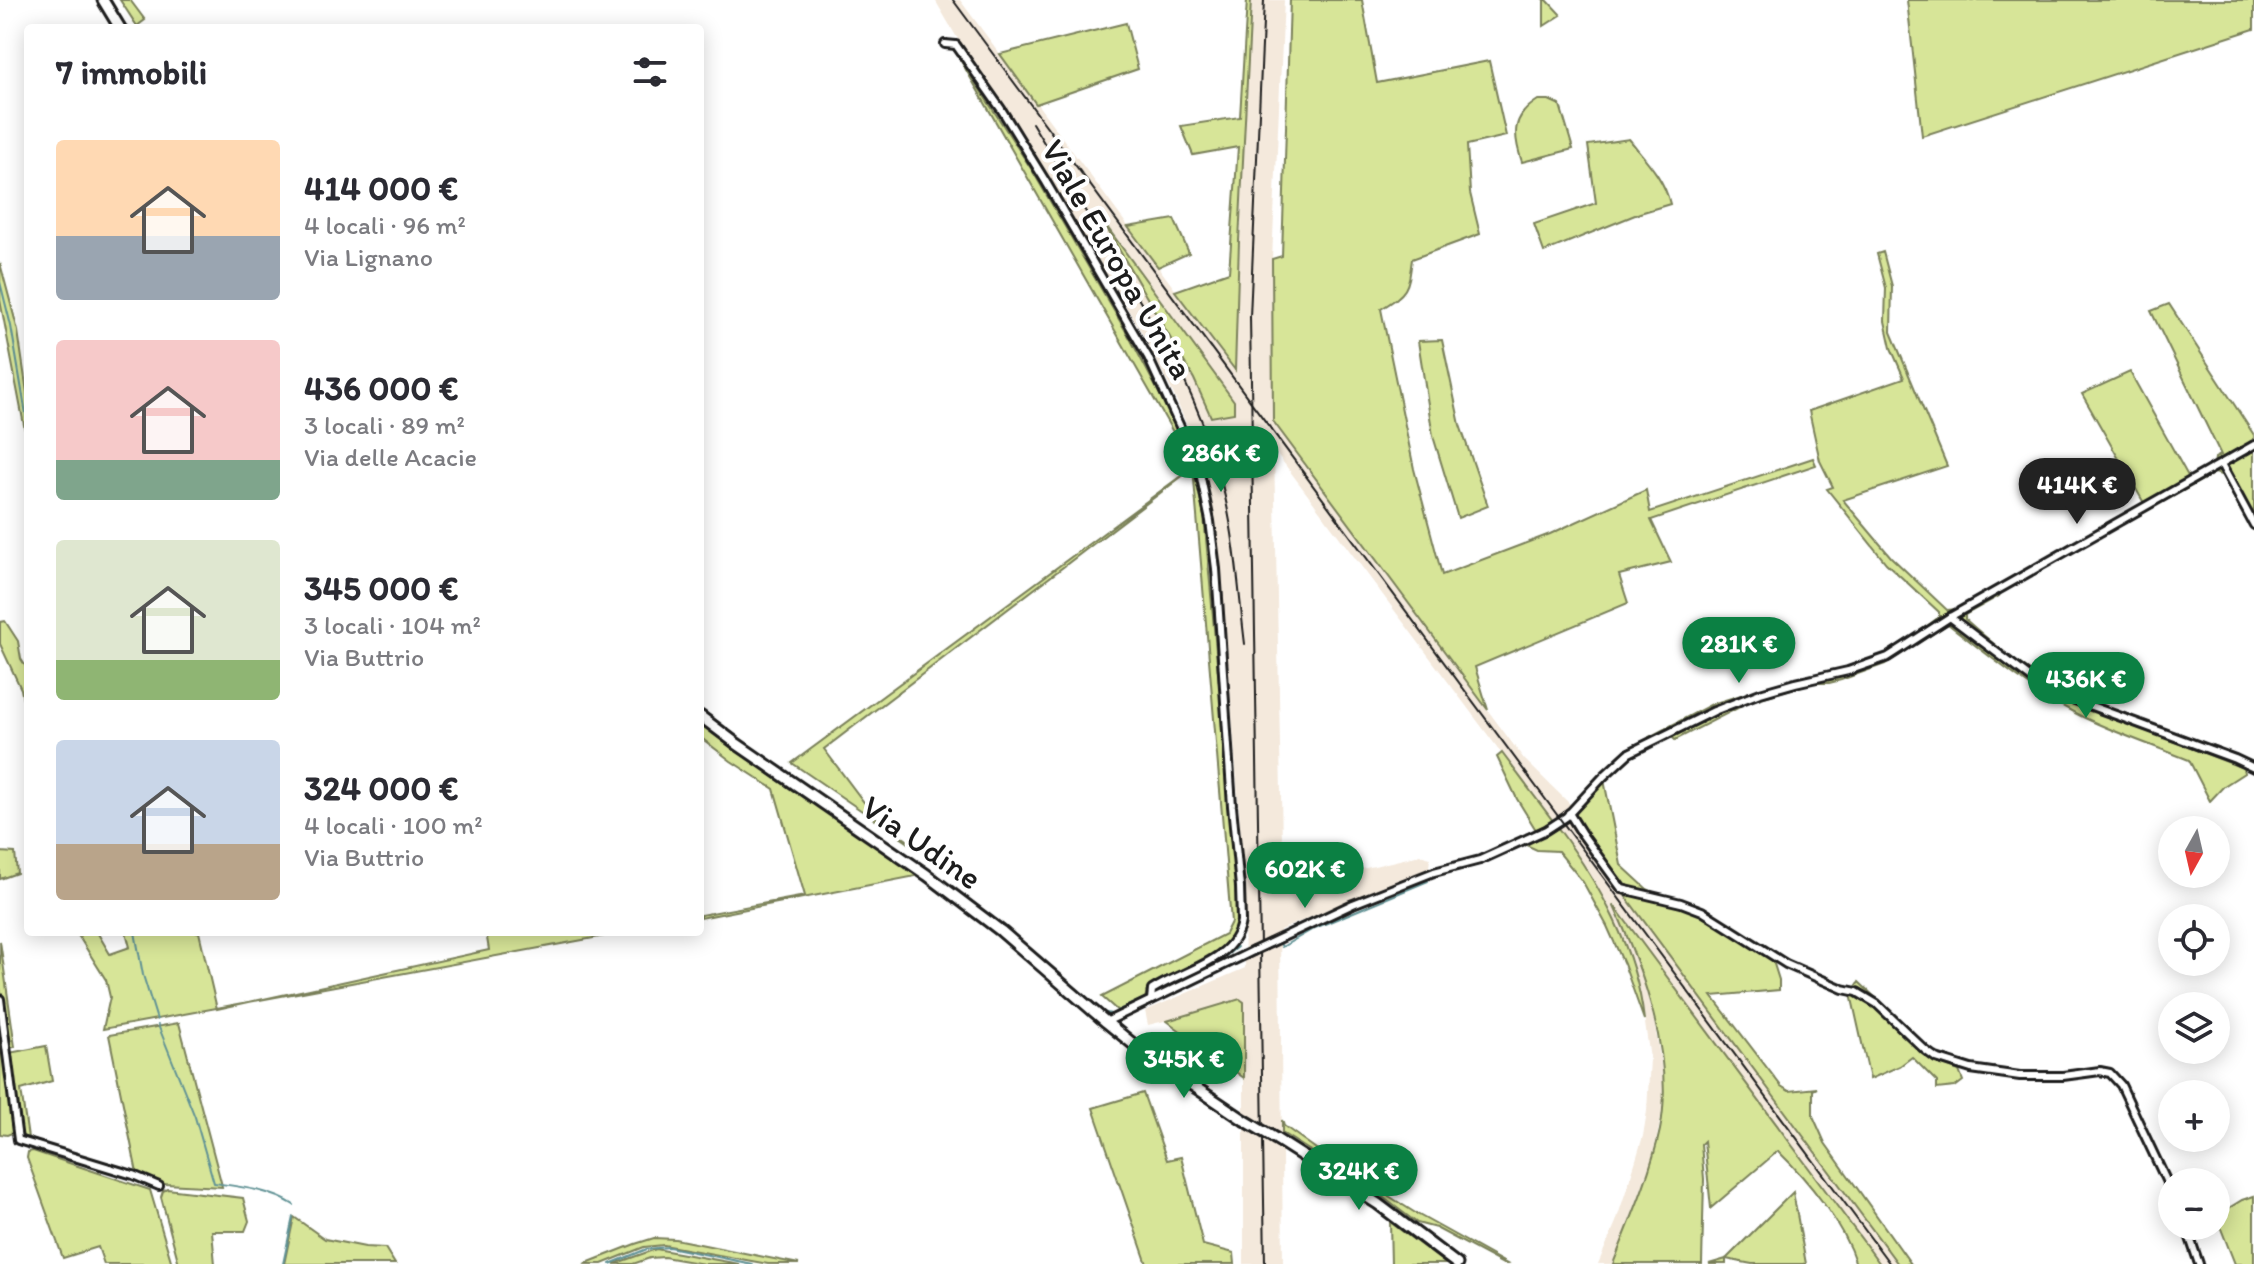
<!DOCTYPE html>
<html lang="it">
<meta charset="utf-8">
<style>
:root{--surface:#fff;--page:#f2f2f3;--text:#2b2b33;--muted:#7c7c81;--accent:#0b8043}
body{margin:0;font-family:Itim,sans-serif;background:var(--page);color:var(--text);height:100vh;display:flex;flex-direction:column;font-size:30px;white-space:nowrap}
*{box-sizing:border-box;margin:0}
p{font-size:26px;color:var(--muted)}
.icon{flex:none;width:44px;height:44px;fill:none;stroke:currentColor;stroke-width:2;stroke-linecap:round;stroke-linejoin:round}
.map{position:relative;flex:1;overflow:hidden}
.sheet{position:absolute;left:24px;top:24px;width:680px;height:912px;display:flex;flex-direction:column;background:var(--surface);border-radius:8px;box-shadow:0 4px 20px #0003}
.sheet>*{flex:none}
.needle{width:52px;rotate:188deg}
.controls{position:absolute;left:2158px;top:816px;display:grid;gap:16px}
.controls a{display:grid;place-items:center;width:72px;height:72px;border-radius:50%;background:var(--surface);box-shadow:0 4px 20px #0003;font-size:40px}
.price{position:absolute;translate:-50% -68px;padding:0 18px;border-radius:28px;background:var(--accent);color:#fff;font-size:26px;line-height:52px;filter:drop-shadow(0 2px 4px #0008)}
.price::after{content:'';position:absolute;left:50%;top:48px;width:24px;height:18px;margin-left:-12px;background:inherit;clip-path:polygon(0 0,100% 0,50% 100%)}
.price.selected{background:#222;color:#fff}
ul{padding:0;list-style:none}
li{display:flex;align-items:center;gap:24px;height:200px;padding:0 32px}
li span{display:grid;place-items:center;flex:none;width:224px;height:160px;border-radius:8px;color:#555}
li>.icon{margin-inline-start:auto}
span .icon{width:96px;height:96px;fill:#fffc;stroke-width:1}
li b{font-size:34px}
h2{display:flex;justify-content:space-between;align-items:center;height:96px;padding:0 32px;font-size:34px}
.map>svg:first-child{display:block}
.built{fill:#f4e9dc;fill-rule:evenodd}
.green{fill:#d7e598;stroke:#7a805a;stroke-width:2}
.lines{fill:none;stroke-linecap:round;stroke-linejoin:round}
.stream{stroke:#619295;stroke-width:2}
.street-casing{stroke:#1c1c1c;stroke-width:12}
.secondary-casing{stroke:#1c1c1c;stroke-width:15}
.street{stroke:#fff;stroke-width:6}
.secondary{stroke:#fff;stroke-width:9}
.rail{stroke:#1c1c1c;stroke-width:2}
.street-bridge-casing{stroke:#1c1c1c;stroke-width:12;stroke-linecap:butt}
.secondary-bridge-casing{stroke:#1c1c1c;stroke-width:15;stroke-linecap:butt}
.street-bridge{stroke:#fff;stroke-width:6}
.secondary-bridge{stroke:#fff;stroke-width:9}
.labels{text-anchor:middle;stroke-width:8;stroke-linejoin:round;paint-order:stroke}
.street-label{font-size:34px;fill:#1c1c1c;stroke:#fff}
</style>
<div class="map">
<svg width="2254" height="1264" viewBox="0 0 2254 1264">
<rect width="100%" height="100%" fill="#fff"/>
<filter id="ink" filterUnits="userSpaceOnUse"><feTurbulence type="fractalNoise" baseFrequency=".0125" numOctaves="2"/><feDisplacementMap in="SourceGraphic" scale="16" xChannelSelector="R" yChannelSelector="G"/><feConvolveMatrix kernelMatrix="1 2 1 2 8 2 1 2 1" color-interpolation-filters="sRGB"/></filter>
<g filter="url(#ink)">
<path class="built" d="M935 0H960L1234 369 1251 0H1284L1272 259 1273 421 1524 759 1572 806 1565 814 1898 1264H1880L1616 909 1637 960 1654 1020 1664 1083 1663 1107 1652 1161 1613 1264H1598L1616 1222 1635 1163 1643 1136 1647 1111 1650 1059 1642 1002 1632 961 1613 916 1575 851 1274 450 1283 892 1286 896 1362 869 1420 855 1430 858 1429 868 1280 930 1283 1264H1244V1002L1148 1025 1145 1011 1245 968 1243 866 1225 619 1217 541 1203 463 1174 395 1144 336 1071 215 956 36ZM1109 228 1234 401V413L1211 417 1194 379Z"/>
<g class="green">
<path d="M120 0H130L145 20 137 26Z"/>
<path d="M1247 0H1251L1239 241 1235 370 1175 291 1229 272 1238 147 1193 155 1181 126 1240 117Z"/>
<path d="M1290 0H1362L1377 83 1489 61 1506 136 1467 145 1470 193 1480 234 1412 259C1408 290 1408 292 1381 309L1414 469 1442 575 1550 534 1646 490 1650 512 1813 458 1816 465 1651 520 1671 562 1619 575 1628 603 1475 667 1488 710 1273 421 1272 259 1282 256Z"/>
<path d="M1544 0H1547L1561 15 1544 26Z"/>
<path d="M1907 0H2254V29L1922 136Z"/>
<path d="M1126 23 1138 69 1036 104 1000 54Z"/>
<path d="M957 54 1032 170 1131 340 1167 408 1193 467 1204 516 1237 886C1237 900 1239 917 1235 931 1226 958 1175 974 1150 986L1147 989 1145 1000 1119 1012 1102 997 1225 934 1231 922 1193 468 824 749 875 817 973 887 792 763 1193 467Z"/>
<path d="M1538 100H1549L1560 105 1573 149 1522 162C1513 135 1511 117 1538 100Z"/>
<path d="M1629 139C1646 160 1664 178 1670 204L1640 213 1544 252 1534 224 1596 203 1588 145Z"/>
<path d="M1174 219 1189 253 1158 267 1128 227Z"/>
<path d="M1102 220 1234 401V413L1211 417 1194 379Z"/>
<path d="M1883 252 1892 286 1891 332 1947 466 1843 500 1891 557 1947 610 1957 609 2144 503 2082 394 2130 372 2189 478 2214 465 2215 458 2221 455 2151 311 2169 304 2254 435V530L2224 476 2215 473 2001 592 1999 596 1965 615V619C1995 646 2027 672 2062 691L2060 698 2243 768 2244 773 2224 786 2210 801 2189 760C2152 745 2111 732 2075 713 2029 689 1989 656 1948 624L1885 664 1841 680 1829 683H1812L1740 704V707L1675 740 1672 737 1650 747 1649 737 1712 704 1780 683 1846 669 1879 658 1900 646 1939 617V612L1886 563 1827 489 1833 487 1820 461 1809 411 1904 378 1891 348 1885 321 1886 288 1877 254Z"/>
<path d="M0 263 18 331 28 399V446L0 300Z"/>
<path d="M1442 340 1460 425 1488 506 1458 518 1433 436 1418 341Z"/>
<path d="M5 621 18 641 21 659 28 670V728L21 689 0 644V622Z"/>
<path d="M700 722 778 780 916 873V876L700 918V915L805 896 774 789 731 761 700 737Z"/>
<path d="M1502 753 1553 821 1536 830 1517 799 1497 757Z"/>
<path d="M1604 780 1621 865 1647 889 1711 919 1773 961 1779 980V990L1712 996 1781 1086 1789 1091 1817 1088 1813 1090V1116L1825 1143 1911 1264H1898L1569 820Z"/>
<path d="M1558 828C1600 885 1636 949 1644 1020L1624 964 1607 926 1583 882 1558 851 1537 850 1526 845Z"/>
<path d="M0 852 15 853 17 873 0 879Z"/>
<path d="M1613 904 1880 1264H1856C1842 1222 1809 1181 1778 1151L1711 1208 1704 1141 1701 1144 1704 1179 1702 1264H1613C1630 1221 1650 1176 1660 1130 1675 1057 1643 970 1613 904Z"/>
<path d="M76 932H97L110 954 130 947 126 932H199L217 1009 489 950 486 932H626L103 1029 110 997 106 980Z"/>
<path d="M0 941 15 1047 8 1048 0 988Z"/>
<path d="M1859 982 1880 1002 1875 1006C1903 1034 1920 1058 1959 1071L1963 1081 1955 1087 1937 1089V1082L1912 1057 1900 1066 1870 1079 1851 994Z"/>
<path d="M1240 999 1244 1002V1078L1167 1021Z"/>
<path d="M179 1023 221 1182 222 1187 165 1184 137 1173 109 1035Z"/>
<path d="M0 1028 14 1126 12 1133 7 1135 0 1134Z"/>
<path d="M46 1046 52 1081 21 1090 28 1138 83 1157 26 1140 19 1131 9 1053Z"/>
<path d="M1143 1093 1167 1160 1181 1157 1203 1245 1234 1253 1235 1264H1147L1093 1108Z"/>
<path d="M1282 1120 1284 1126 1326 1156 1417 1214 1507 1264H1503L1436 1228 1417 1223 1380 1195 1282 1133Z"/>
<path d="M33 1151 150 1190 172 1264H104L98 1247 63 1258 27 1158 28 1152Z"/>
<path d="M167 1189 243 1198 249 1221 245 1231H212L215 1264H179L161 1197 163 1191Z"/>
<path d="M1793 1192 1806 1264H1752L1726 1259V1264H1709L1726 1259Z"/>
<path d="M2254 1196V1264H2235L2216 1216 2242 1200Z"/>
<path d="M294 1217 325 1239 365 1247 385 1248 395 1264H284Z"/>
<path d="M1390 1222 1446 1264H1391Z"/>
<path d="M654 1238 675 1239 799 1264H768L664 1245 644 1247 602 1264H584L635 1244Z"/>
<path d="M656 1249 739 1264H704L664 1257 650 1258 633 1264H614Z"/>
</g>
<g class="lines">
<g class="stream">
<path d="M0 282 11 326 28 426"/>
<path d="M793 776 912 858 990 915 1102 1012 1111 1014"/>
<path d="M135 932 143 975 157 1020"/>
<path d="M1281 945 1282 947 1315 928 1428 881"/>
<path d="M1157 992 1222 959 1237 947"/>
<path d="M1117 1011 1145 998"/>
<path d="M158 1025 195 1117 214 1183C242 1187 270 1190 294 1205"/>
<path d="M283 1264 293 1217"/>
<path d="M610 1264 647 1249 669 1247 752 1264"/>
</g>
<defs>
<g id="street">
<path d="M945 44 956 45 1001 109 1046 182 1148 357 1199 468 1210 521 1216 569 1232 806 1240 887 1241 921C1235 962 1182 970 1152 990L1151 1000"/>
<path d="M2221 464 2254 525"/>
<path d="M1950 617 2033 680 2056 693 2235 759 2254 768"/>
<path d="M1569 813 1582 834 1622 889 1681 903 1702 911 1786 964 1843 989 1857 992 1877 1004 1925 1050 1936 1058 1971 1069 2020 1076H2063L2100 1071 2110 1073 2121 1085 2172 1193"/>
<path d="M1270 943 1353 904 1434 872 1480 860 1546 830 1566 817 1604 776 1629 753 1714 711 1760 693 1795 683 1848 671 1888 657 1950 617 2254 445"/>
<path d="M0 999 18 1140 133 1175 159 1186"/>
<path d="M1106 1022 1253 951"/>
<path d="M2186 1226 2199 1264"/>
</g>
<g id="secondary">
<path d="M103 0 120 28"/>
<path d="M700 716 737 744 927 875 1001 931 1106 1022 1143 1052 1244 1120"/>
<path d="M1276 1139 1378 1204 1457 1264"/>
</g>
</defs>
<use href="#street" class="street-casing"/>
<use href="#secondary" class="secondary-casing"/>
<use href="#street" class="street"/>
<use href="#secondary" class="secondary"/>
<g class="rail">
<path d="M953 0 1890 1264"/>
<path d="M1264 0 1250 317 1265 1264"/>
<path d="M1032 123 1164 341C1191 390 1213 442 1225 497 1236 544 1239 596 1245 644"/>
</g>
<defs>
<path id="street-bridge" d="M1253 951 1270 943"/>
<path id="secondary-bridge" d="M1244 1120 1276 1139"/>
</defs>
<use href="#street-bridge" class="street-bridge-casing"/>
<use href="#secondary-bridge" class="secondary-bridge-casing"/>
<use href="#street-bridge" class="street-bridge"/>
<use href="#secondary-bridge" class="secondary-bridge"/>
</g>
</g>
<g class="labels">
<g class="street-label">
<text transform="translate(1118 259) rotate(60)" y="12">Viale Europa Unita</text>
<text transform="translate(922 842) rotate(35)" y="12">Via Udine</text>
</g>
</g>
</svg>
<div class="controls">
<a><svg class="needle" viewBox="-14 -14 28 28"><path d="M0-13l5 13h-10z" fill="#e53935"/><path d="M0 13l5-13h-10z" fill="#7c7c81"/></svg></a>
<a><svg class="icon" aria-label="locate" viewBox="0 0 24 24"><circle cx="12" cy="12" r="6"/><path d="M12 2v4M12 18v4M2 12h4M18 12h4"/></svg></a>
<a><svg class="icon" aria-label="layers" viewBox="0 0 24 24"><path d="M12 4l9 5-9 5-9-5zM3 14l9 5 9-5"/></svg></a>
<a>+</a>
<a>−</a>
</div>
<b class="price" style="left:1221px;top:494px">286K €</b>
<b class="price selected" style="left:2077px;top:526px">414K €</b>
<b class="price" style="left:1739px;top:685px">281K €</b>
<b class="price" style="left:2086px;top:720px">436K €</b>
<b class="price" style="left:1305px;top:910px">602K €</b>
<b class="price" style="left:1184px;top:1100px">345K €</b>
<b class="price" style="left:1359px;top:1212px">324K €</b>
<section class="sheet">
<h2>7 immobili<svg class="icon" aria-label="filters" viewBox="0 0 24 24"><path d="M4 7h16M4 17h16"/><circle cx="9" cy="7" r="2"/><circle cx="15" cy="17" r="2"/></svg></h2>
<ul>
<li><span style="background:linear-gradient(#ffd9b3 60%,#9aa5b1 0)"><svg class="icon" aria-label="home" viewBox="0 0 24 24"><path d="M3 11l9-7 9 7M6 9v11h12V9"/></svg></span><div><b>414 000 €</b><p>4 locali · 96 m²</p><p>Via Lignano</p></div></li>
<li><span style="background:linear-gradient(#f6c9c9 75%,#7fa58c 0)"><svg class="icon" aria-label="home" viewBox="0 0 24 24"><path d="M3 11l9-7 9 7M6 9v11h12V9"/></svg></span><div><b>436 000 €</b><p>3 locali · 89 m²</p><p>Via delle Acacie</p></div></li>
<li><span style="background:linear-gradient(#dfe7d0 75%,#8fb573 0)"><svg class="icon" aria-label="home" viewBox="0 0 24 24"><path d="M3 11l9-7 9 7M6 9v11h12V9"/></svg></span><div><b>345 000 €</b><p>3 locali · 104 m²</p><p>Via Buttrio</p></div></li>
<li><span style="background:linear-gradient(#c9d6e8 65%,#b9a48a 0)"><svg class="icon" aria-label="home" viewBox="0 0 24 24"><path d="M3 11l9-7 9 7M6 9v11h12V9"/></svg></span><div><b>324 000 €</b><p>4 locali · 100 m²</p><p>Via Buttrio</p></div></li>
</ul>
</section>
</div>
